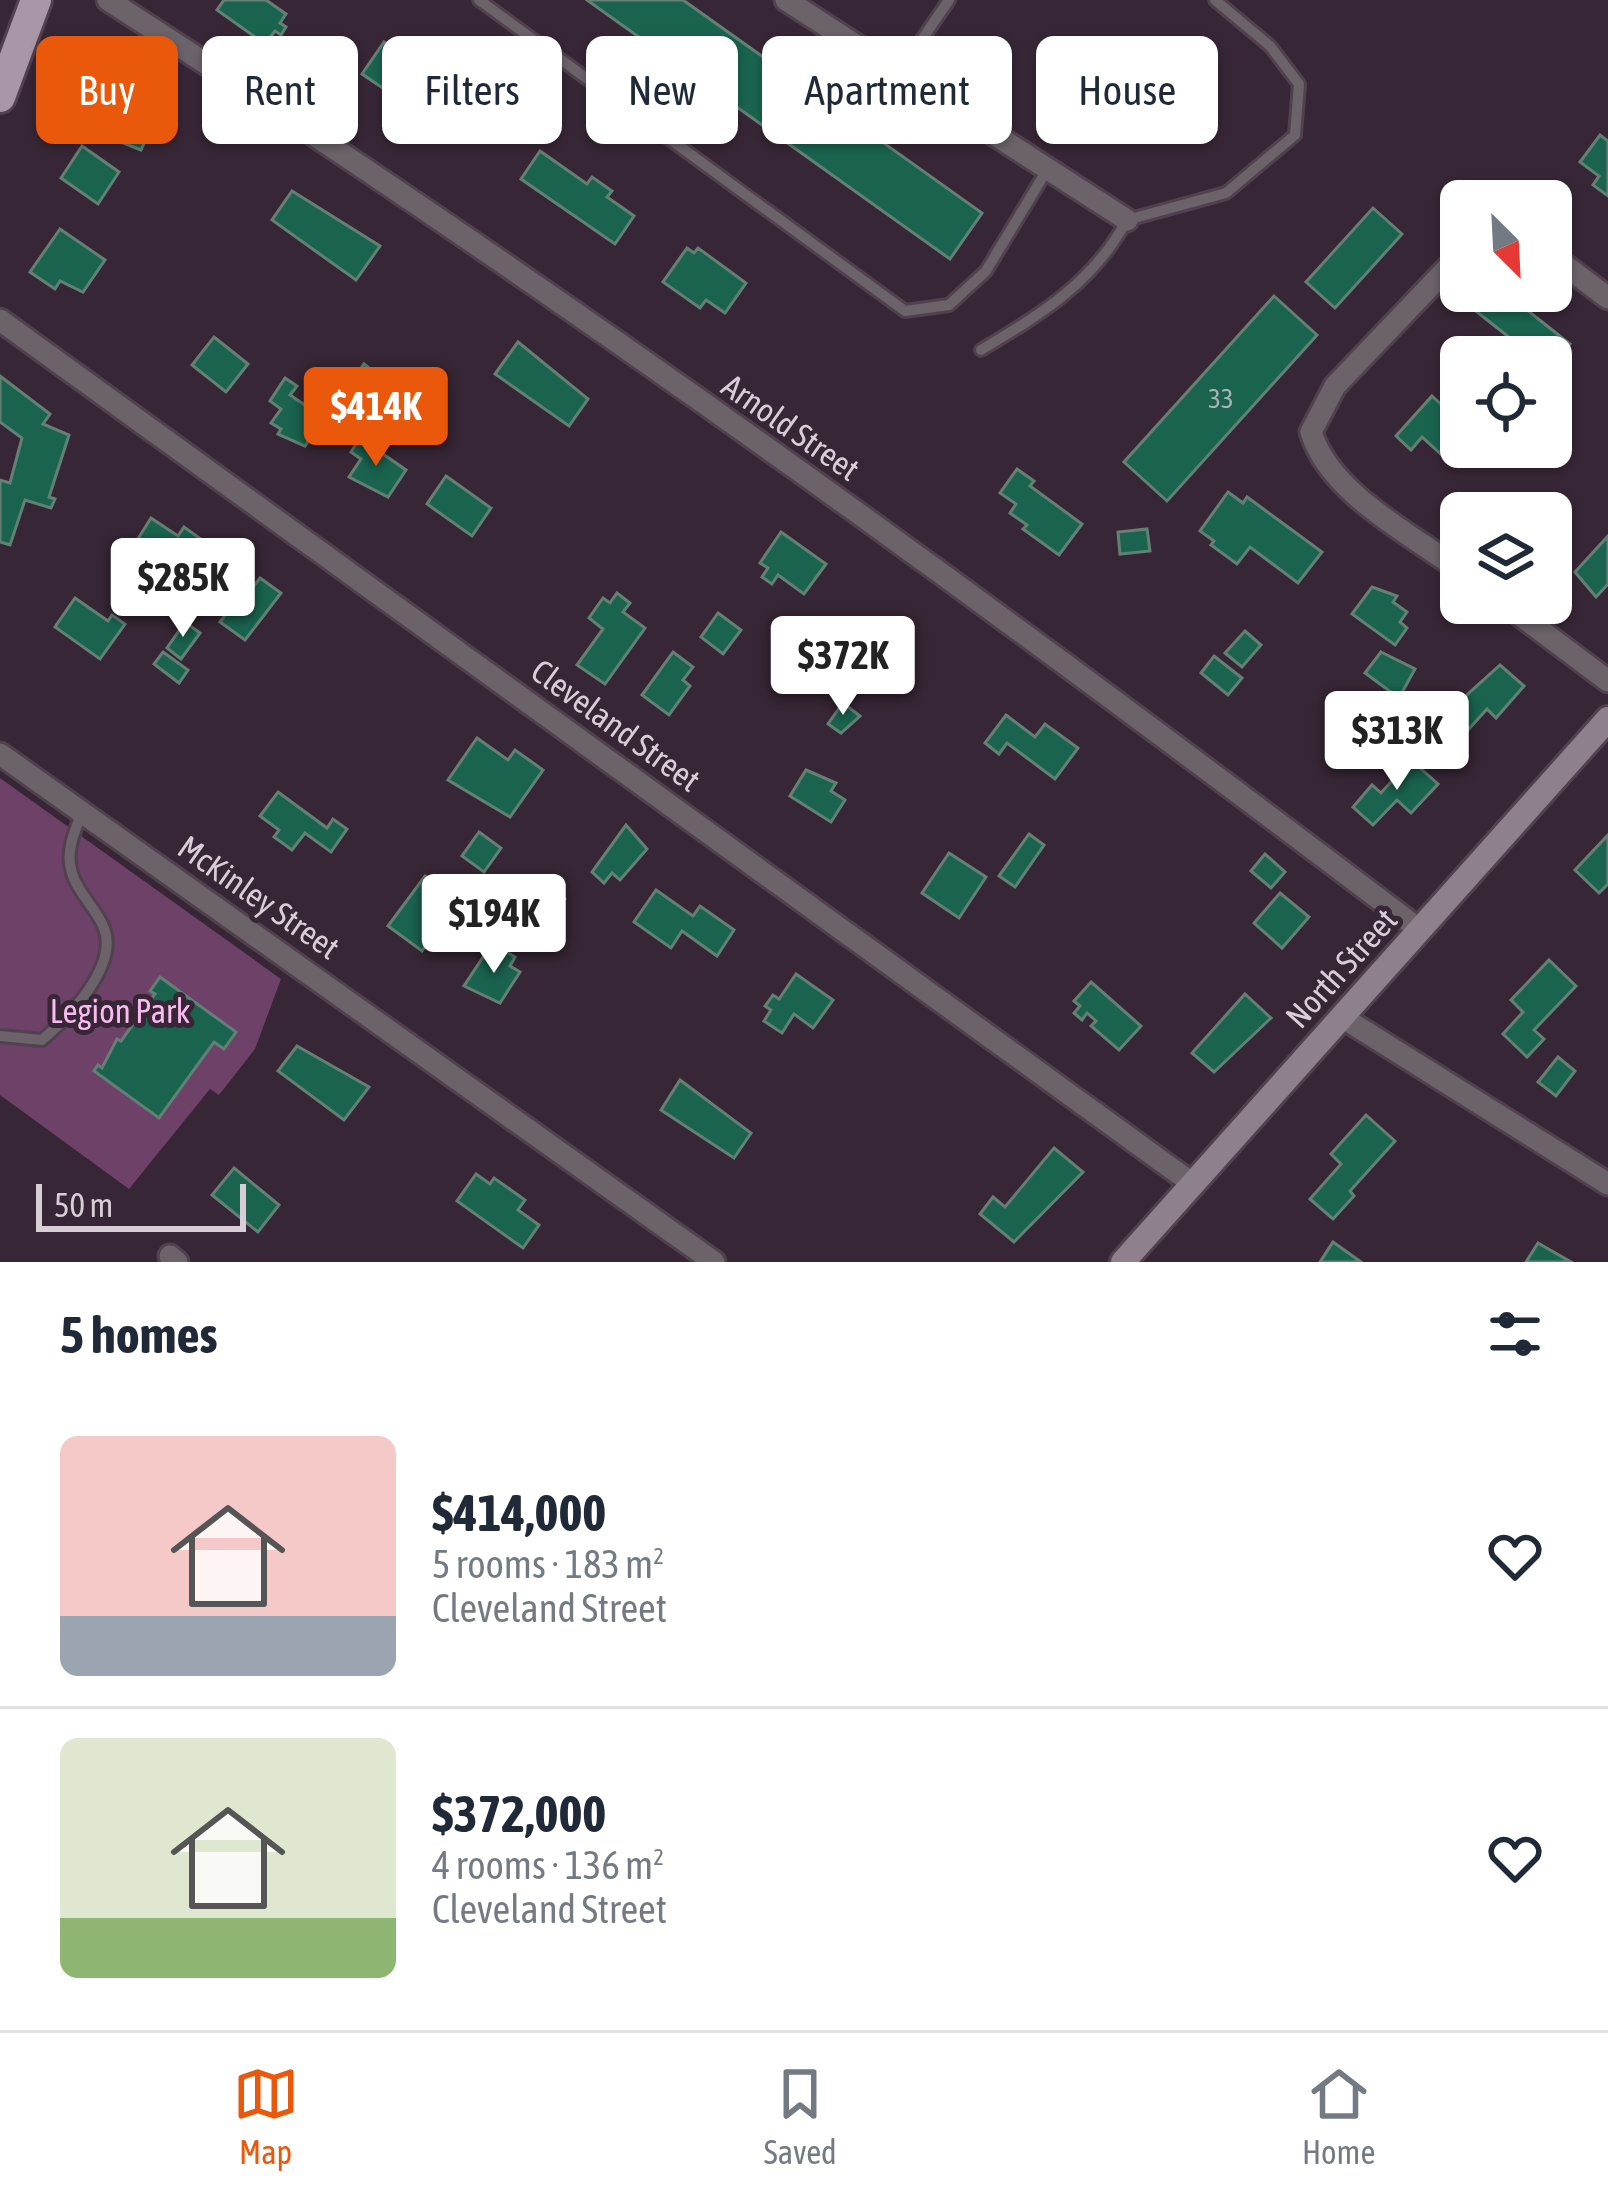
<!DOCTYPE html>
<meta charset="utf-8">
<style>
:root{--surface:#fff;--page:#f6f6f7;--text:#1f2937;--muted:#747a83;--line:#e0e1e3;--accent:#ea580c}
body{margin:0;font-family:"Asap Condensed",sans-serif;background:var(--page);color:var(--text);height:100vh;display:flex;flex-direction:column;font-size:45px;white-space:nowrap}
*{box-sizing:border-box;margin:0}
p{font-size:39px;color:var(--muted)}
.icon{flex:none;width:66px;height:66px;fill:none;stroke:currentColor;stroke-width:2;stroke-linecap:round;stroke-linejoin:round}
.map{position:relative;height:1262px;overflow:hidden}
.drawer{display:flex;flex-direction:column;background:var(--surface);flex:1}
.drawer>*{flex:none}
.top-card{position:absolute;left:36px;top:36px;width:1536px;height:108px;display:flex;gap:24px}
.needle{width:78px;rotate:156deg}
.controls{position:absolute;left:1440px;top:180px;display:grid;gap:24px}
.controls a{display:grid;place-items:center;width:132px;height:132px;border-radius:18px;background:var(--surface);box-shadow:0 3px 9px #0004;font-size:60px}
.scale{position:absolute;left:36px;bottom:30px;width:210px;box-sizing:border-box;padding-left:12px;border:6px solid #d9ced7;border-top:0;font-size:33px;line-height:42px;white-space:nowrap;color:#d9ced7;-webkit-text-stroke:9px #372635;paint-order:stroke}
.price{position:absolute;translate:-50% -102px;padding:0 27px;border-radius:12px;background:#fff;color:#222;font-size:39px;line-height:78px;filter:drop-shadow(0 3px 6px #0008)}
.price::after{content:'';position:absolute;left:50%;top:72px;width:36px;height:27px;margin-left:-18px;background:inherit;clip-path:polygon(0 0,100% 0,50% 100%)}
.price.active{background:var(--accent);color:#fff}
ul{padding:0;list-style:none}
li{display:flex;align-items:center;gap:36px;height:300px;padding:0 60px}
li+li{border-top:3px solid var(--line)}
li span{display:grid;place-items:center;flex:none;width:336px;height:240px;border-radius:18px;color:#555}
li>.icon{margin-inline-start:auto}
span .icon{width:144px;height:144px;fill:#fffc;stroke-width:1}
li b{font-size:51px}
h2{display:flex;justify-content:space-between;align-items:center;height:144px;padding:0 60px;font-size:51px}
.tag{padding:0 42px;border-radius:18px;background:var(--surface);box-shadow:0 3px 9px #0004;font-size:42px;line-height:108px}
.tag.active{background:var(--accent);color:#fff}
.dock{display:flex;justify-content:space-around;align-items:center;height:168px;border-top:3px solid var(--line);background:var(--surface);font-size:33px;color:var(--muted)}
.dock a{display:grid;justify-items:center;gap:6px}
.dock .active{color:var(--accent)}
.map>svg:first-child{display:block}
.green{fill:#6d4168}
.building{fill:#19634f;stroke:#648075;stroke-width:3}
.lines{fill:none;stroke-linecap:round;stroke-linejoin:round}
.service-casing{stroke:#51414f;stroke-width:16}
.minor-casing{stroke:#51414f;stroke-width:27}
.secondary-casing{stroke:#51414f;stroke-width:30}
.primary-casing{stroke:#51414f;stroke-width:36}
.service{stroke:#6b626a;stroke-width:10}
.minor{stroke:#6b626a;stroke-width:21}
.secondary{stroke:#8e808c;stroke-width:24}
.primary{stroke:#a996a6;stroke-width:30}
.labels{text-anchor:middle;stroke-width:10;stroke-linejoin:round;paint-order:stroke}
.number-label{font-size:27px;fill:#a9b3b5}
.street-label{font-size:33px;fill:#d9ced7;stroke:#372635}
.park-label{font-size:33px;fill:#fbbbf2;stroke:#372635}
</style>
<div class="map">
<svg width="1608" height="1262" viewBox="0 0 1608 1262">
<rect width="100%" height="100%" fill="#372635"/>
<path class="green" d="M0 778 281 979 255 1049 219 1095 210 1089 129 1189 0 1095Z"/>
<g class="building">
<path d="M224 0H266L286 14 280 23 286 27 281 35 275 31 265 44 217 10Z"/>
<path d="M587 0H683L982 213 950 259Z"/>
<path d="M384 42 442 81 420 113 362 74Z"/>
<path d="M126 63 160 77 140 128 149 132 141 150 118 141 130 111 110 103Z"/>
<path d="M1600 135 1608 141V196L1593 185 1599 176 1580 162Z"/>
<path d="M82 146 119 172 98 204 61 178Z"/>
<path d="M540 151 587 184 592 177 612 191 607 197 634 216 615 244 521 179Z"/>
<path d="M292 191 380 246 356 280 272 220Z"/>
<path d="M1373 208 1402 234 1335 308 1306 282Z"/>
<path d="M60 229 105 260 83 292 60 281 55 289 30 272Z"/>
<path d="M687 248 694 253 698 248 746 283 725 313 706 300 700 308 663 282Z"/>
<path d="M1494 291H1503L1570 344 1551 367V357H1534L1477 312Z"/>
<path d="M1274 296 1317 335 1167 501 1124 462Z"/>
<path d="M214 337 248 364 226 392 192 365Z"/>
<path d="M518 342 588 399 569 426 495 374Z"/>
<path d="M364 364 378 375 366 392 352 381Z"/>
<path d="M0 376 50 414 43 424 69 435 49 497 55 499 51 508 25 500 10 545 0 542V480L10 483 22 438 0 422Z"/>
<path d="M285 378 297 386 290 395 324 418 305 446 278 434 281 429 271 423 281 409 270 401Z"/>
<path d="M389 379 411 395 394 417 372 402Z"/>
<path d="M1432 396 1461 423V439L1444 457 1422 437 1411 450 1396 436Z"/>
<path d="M360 438 406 470 388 497 349 477 361 459 351 452Z"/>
<path d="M1017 469 1034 481 1030 486 1082 524 1059 555 1023 529 1027 525 1010 513 1016 504 1000 493Z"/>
<path d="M446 476 491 508 472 536 427 504Z"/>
<path d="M1228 492 1243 503 1247 497 1322 552 1298 583 1250 547 1237 564 1211 545 1214 541 1200 531Z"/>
<path d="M151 518 178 536 184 527 219 552 199 581 155 550 151 557 134 545Z"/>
<path d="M1147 529 1150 551 1120 554 1118 532Z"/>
<path d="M781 532 826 564 804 594 778 575 772 584 762 577 768 568 760 563Z"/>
<path d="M1608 536V584L1596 597 1575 572Z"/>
<path d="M260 578 281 593 245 640 220 622 249 584 253 587Z"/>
<path d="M1372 587 1397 596 1393 602 1407 612 1400 622 1407 628 1395 645 1352 614Z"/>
<path d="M617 593 630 603 623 612 645 628 605 684 577 665 603 629 589 618 603 598 610 603Z"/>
<path d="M75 598 108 621 112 615 125 624 100 659 55 627Z"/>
<path d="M718 613 741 630 723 654 701 637Z"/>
<path d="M185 622 200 633 181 659 167 648Z"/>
<path d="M1245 631 1261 645 1242 667 1225 653Z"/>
<path d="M163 652 188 670 179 683 154 664Z"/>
<path d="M673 652 693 667 683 680 690 686 669 715 642 695Z"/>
<path d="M1381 652 1415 669 1399 698 1365 673Z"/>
<path d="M1214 656 1242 678 1228 695 1201 673Z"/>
<path d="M1500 665 1524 686 1496 718 1487 709 1459 740 1454 736 1446 745 1429 729Z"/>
<path d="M843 703 860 716 841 733 828 724Z"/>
<path d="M1006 715 1035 737 1045 724 1078 748 1055 779 1007 743 999 754 985 743Z"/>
<path d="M477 738 508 760 515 750 543 770 510 817 448 780Z"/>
<path d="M1411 760 1438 784 1411 813 1397 800 1373 825 1353 807 1372 785 1381 793Z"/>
<path d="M806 770 836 783 831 791 845 800 831 822 790 796Z"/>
<path d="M278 792 327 828 333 819 347 829 331 852 305 833 292 850 274 837 279 830 260 816Z"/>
<path d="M626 825 647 849 620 880 612 873 604 883 592 872Z"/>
<path d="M479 832 501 848 484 872 462 856Z"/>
<path d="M1029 834 1044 845 1015 887 999 876Z"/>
<path d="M1608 835V884L1599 893 1575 870Z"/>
<path d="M949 853 986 877 959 918 922 893Z"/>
<path d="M1265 854 1285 872 1271 888 1251 871Z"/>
<path d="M425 876 458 900 422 951 388 926Z"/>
<path d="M548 887 565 899 549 921 532 909Z"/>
<path d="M656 890 693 916 700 906 734 930 717 956 682 931 671 948 634 922Z"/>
<path d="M1280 893 1309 917 1282 948 1254 923Z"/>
<path d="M481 915 497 927 481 949 465 936Z"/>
<path d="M500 948 515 957 510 966 520 972 500 1003 464 986 487 951 495 956Z"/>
<path d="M1549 960 1576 986 1534 1030 1544 1039 1527 1057 1503 1034 1523 1012 1511 1000Z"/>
<path d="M796 974 833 1000 813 1028 794 1014 782 1033 764 1021 771 1010 765 1006 773 995 779 999Z"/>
<path d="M160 977 236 1032 224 1049 214 1042 159 1118 94 1071 98 1065 102 1068 117 1039 121 1041 155 994 150 991Z"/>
<path d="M1091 982 1141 1026 1119 1050 1091 1026 1096 1021 1087 1013 1082 1020 1074 1013 1080 1006 1074 1001Z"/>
<path d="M1245 994 1271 1018 1214 1072 1192 1053Z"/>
<path d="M297 1046 369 1087 344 1120 278 1071Z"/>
<path d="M1558 1057 1575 1071 1556 1096 1538 1082Z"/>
<path d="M680 1080 751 1133 734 1158 661 1110Z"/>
<path d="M1366 1115 1395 1141 1350 1191 1354 1196 1333 1219 1310 1199 1341 1164 1331 1154Z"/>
<path d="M1054 1148 1083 1172 1014 1242 980 1214 993 1197 1005 1207Z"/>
<path d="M234 1168 279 1205 258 1232 212 1195Z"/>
<path d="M476 1174 490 1184 494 1178 525 1200 518 1210 539 1225 523 1248 457 1201Z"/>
<path d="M1333 1242 1361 1262H1320Z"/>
<path d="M1538 1243 1571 1262H1526Z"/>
</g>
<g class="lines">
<defs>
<g id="service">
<path d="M479 0 905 311 949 305 986 271 1047 170"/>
<path d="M899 73 949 0"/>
<path d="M981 350C1041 314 1093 283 1127 220L1226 193 1295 135 1299 84 1270 46 1215 0"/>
<path d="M0 1036 42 1040C68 1018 119 966 104 928 96 908 75 890 71 869 66 850 75 830 82 813"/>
</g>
<g id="minor">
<path d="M108 0C559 290 993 606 1420 930"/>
<path d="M786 0 1127 220"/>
<path d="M1461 254 1335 386 1311 432C1330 494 1411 534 1461 571"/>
<path d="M1551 255 1608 298"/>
<path d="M0 320 1193 1184"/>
<path d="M1504 603 1608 681"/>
<path d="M0 754 714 1262"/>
<path d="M1342 1017 1608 1184"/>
<path d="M170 1256 177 1262"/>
</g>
<path id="secondary" d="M1123 1262 1608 719"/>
<path id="primary" d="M0 97 36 0"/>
</defs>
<use href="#service" class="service-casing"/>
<use href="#minor" class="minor-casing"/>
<use href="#secondary" class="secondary-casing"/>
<use href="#primary" class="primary-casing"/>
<use href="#service" class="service"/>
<use href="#minor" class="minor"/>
<use href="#secondary" class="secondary"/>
<use href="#primary" class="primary"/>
</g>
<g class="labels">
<g class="number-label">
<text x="1221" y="408">33</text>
</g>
<g class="street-label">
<text transform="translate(791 427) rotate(35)" y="12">Arnold Street</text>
<text transform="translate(616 725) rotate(36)" y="12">Cleveland Street</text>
<text transform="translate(259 897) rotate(35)" y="12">McKinley Street</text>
<text transform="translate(1341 968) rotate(-48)" y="12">North Street</text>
</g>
<g class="park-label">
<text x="120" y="1023">Legion Park</text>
</g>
</g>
</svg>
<div class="controls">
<a><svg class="needle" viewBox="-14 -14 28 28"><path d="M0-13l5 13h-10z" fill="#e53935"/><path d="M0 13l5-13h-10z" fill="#747a83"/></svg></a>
<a><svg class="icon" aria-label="locate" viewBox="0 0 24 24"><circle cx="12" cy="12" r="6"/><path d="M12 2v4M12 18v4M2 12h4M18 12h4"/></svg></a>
<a><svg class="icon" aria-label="layers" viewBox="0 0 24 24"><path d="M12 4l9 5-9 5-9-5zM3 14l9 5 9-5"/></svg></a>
</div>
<div class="scale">50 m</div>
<b class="price active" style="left:376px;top:469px">$414K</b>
<b class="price" style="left:183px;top:640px">$285K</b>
<b class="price" style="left:843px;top:718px">$372K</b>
<b class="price" style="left:1397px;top:793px">$313K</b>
<b class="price" style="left:494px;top:976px">$194K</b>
<div class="top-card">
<a class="tag active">Buy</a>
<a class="tag">Rent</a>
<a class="tag">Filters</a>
<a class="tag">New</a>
<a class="tag">Apartment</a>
<a class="tag">House</a>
</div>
</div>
<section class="drawer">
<h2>5 homes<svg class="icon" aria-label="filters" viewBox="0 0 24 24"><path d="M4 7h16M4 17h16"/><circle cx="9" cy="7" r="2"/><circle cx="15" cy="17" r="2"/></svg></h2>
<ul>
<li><span style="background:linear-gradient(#f6c9c9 75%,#9aa5b1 0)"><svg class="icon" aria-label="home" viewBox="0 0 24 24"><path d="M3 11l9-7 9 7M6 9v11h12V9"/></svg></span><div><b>$414,000</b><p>5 rooms · 183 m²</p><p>Cleveland Street</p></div><svg class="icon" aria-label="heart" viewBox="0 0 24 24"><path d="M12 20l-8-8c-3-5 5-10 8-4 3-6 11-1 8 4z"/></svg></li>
<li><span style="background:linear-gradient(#dfe7d0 75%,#8fb573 0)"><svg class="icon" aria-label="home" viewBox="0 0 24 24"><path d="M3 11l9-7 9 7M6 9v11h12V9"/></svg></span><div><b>$372,000</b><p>4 rooms · 136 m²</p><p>Cleveland Street</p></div><svg class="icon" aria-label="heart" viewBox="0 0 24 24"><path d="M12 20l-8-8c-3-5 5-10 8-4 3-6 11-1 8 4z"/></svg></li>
</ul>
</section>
<nav class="dock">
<a class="active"><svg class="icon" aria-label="map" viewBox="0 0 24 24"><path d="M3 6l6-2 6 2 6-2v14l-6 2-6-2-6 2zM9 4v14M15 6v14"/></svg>Map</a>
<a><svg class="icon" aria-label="saved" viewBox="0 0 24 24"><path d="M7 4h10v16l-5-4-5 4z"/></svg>Saved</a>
<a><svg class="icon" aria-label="home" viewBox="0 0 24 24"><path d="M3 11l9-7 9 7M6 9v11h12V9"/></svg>Home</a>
</nav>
